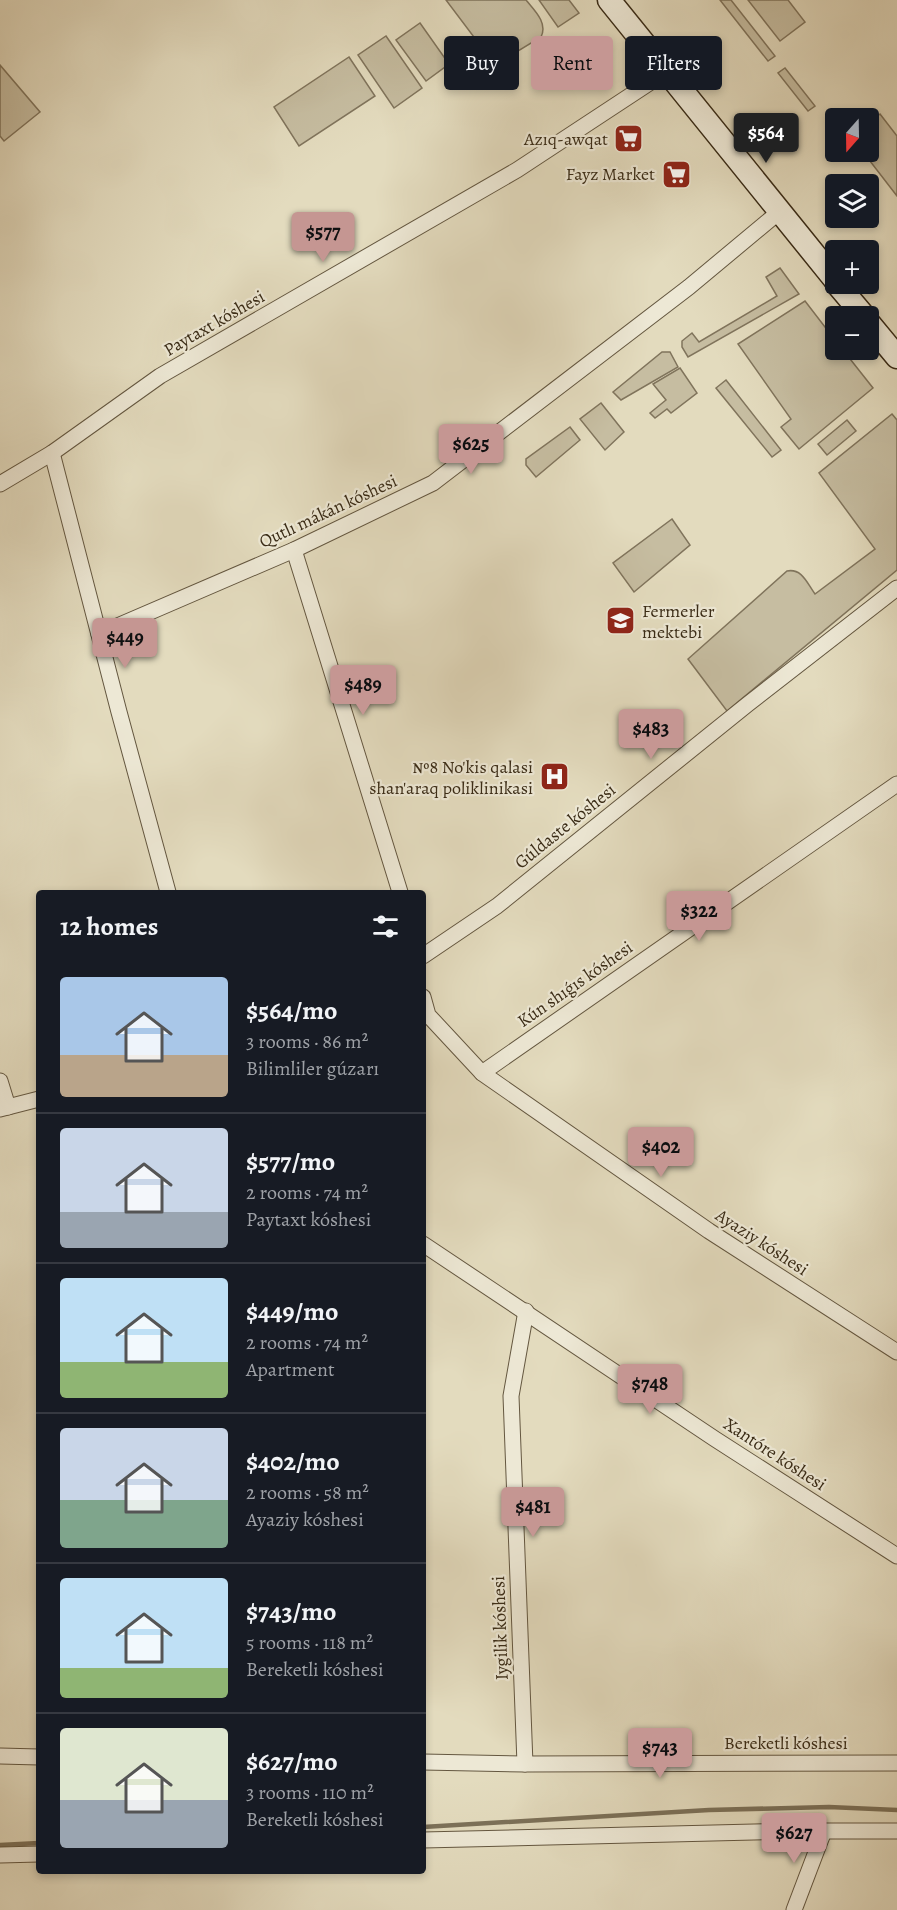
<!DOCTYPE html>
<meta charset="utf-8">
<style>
:root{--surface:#171b24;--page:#242831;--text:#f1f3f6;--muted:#9ea1a6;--line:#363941;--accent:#c59692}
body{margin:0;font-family:Alegreya,serif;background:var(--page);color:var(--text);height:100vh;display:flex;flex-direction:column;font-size:22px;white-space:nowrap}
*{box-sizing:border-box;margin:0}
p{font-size:20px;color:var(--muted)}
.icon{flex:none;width:33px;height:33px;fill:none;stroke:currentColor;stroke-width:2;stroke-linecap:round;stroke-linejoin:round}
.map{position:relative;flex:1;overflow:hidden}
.details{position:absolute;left:36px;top:890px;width:390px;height:984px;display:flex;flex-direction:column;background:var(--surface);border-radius:6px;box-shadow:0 3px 9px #0003}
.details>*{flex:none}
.guide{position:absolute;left:444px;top:36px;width:363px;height:54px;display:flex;gap:12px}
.needle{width:39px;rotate:200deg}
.controls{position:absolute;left:825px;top:108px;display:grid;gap:12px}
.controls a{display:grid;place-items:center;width:54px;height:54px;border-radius:6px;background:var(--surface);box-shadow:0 3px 9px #0003;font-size:30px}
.price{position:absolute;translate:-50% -51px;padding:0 14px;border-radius:6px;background:var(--accent);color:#111;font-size:20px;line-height:39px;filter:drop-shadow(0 2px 3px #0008)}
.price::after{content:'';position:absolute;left:50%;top:36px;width:18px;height:14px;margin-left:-9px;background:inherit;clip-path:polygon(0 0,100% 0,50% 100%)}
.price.on{background:#222;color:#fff}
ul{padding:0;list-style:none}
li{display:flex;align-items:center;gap:18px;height:150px;padding:0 24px}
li+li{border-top:2px solid var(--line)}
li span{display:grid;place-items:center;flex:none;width:168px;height:120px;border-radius:6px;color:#555}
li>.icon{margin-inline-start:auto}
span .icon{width:72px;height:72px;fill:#fffc;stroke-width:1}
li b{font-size:26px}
h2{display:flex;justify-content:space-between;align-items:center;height:72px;padding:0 24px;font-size:26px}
.chip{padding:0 21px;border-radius:6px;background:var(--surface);box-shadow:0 3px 9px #0003;font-size:21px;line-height:54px}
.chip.on{background:var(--accent);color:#111}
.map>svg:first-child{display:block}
.green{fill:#c6bda1;stroke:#80745c;stroke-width:1.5}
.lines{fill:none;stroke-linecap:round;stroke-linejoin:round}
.stream{stroke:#7c7159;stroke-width:4.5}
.street-casing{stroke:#645740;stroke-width:17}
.secondary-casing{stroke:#392b16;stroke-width:25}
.street{stroke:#ede8d5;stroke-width:15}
.secondary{stroke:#ede8d5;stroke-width:22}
.labels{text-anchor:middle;stroke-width:4.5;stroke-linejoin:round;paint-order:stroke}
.poi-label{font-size:18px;fill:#392b16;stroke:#ede8d5;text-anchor:end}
.street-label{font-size:18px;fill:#392b16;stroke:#ede8d5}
</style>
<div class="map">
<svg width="897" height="1910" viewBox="0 0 897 1910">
<rect width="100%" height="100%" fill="#e3dbbe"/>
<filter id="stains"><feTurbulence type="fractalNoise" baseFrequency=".00333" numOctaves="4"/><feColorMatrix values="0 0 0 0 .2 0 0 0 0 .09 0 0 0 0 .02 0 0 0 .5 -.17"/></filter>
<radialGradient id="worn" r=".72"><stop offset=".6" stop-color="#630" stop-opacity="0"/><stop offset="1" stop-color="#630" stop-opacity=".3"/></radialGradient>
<g class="green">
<path d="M446 0H526C535 11 548 23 541 37L495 65Z"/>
<path d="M539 0H569L579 13 558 27Z"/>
<path d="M720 0H731L775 56 768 61Z"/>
<path d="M748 0H788L805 22 780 41Z"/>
<path d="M420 23 449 64 426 81 396 40Z"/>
<path d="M386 36 422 88 394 108 358 55Z"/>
<path d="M349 57 375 96 299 146 274 107Z"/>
<path d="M0 65 40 112 4 141 0 136Z"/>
<path d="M785 68 815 106 808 111 778 73Z"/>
<path d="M880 114 897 136V196L863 152H868L869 123Z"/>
<path d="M780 268 799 294 688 357 682 347V341L692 333 699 342 777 296 766 277Z"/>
<path d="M805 301 835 340 836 350H843L873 388 799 449 781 427 791 419 738 344Z"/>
<path d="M662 352H670L678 367 621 400 613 392Z"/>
<path d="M680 368 697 393 671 413 667 409 655 418 650 413 666 400 653 384Z"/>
<path d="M726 380 781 450 772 457 716 388Z"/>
<path d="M601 403 624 432 605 450 580 419Z"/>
<path d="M892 414 897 420V570L727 711 688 659 787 571C802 568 807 583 815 594L875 549 819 473Z"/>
<path d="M847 420 856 431 827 455 818 444Z"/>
<path d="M570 427 580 440 536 477 526 465V459Z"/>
<path d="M672 519 690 545 634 592 613 563Z"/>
</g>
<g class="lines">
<g class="stream">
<path d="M423 1827 709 1810 829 1807 897 1810"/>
<path d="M0 1845 39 1843"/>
</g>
<defs>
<g id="street">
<path d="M52 453 119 712 168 892"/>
<path d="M0 484 52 453 160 376 517 170 666 72"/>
<path d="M294 550 400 892"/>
<path d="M99 634 294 550 433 483 689 287 779 212"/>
<path d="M423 956 497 906 748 704 897 588"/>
<path d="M423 997 428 1015 482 1073 709 1231 897 1352"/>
<path d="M482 1073 897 784"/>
<path d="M0 1081 8 1107"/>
<path d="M0 1109 39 1099"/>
<path d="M423 1244 715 1439 897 1556"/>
<path d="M0 1756 39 1757"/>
<path d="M423 1762 525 1764 897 1763"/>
<path d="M525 1764 511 1396 526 1311"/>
<path d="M423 1840 796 1831H897"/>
<path d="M0 1855 39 1854"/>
<path d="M794 1910 824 1831"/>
</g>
<g id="secondary">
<path d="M609 0 836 281"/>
<path d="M837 284 864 316"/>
<path d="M868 322 897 357"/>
</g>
</defs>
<use href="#street" class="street-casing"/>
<use href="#secondary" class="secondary-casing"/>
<use href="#street" class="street"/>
<use href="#secondary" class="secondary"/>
</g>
<defs>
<symbol id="supermarket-square" viewBox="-11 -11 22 22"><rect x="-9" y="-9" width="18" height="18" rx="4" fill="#8f2418" stroke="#ede8d5"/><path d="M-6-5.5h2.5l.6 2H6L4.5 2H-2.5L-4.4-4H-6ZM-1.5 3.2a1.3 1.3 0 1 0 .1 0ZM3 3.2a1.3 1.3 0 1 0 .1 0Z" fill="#fff"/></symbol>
<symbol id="school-square" viewBox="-11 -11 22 22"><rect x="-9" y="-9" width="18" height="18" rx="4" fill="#8f2418" stroke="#ede8d5"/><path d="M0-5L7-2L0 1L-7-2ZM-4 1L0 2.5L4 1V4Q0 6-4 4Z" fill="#fff"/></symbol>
<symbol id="hospital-square" viewBox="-11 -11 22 22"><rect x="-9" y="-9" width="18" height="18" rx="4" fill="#8f2418" stroke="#ede8d5"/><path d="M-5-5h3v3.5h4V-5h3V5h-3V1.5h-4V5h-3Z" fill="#fff"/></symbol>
</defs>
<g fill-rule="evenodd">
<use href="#supermarket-square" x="612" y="122" width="33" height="33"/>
<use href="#supermarket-square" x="660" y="158" width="33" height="33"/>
<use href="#school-square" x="604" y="604" width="33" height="33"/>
<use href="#hospital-square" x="538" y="760" width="33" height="33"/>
</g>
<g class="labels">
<g class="poi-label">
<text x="608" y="145">Azıq-awqat</text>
<text x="655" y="180">Fayz Market</text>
<text x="642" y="617" text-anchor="start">Fermerler<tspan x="642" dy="21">mektebi</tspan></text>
<text x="533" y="773">№8 No'kis qalasi<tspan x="533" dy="21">shan'araq poliklinikasi</tspan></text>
</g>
<g class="street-label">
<text transform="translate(214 323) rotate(-30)" y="6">Paytaxt kóshesi</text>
<text transform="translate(328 511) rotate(-25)" y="6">Qutlı mákán kóshesi</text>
<text transform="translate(565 826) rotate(-39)" y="6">Gúldaste kóshesi</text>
<text transform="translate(575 984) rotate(-35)" y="6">Kún shıǵıs kóshesi</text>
<text transform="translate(762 1242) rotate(33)" y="6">Ayaziy kóshesi</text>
<text transform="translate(775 1454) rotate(33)" y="6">Xantóre kóshesi</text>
<text transform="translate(500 1628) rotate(-92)" y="6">Iygilik kóshesi</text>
<text x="786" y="1749">Bereketli kóshesi</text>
</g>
</g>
<rect width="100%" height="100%" filter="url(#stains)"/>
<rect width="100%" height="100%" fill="url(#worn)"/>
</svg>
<div class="controls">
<a><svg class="needle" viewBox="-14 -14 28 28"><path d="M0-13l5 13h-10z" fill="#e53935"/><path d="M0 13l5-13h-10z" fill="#9ea1a6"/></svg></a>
<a><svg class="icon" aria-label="layers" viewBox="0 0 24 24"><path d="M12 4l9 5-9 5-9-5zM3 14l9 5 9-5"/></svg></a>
<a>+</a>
<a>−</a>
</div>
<b class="price on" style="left:766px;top:164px">$564</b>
<b class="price" style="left:323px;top:263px">$577</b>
<b class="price" style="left:471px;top:475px">$625</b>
<b class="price" style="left:125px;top:669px">$449</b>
<b class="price" style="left:363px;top:716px">$489</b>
<b class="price" style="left:651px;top:760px">$483</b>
<b class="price" style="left:699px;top:942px">$322</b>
<b class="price" style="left:661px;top:1178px">$402</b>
<b class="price" style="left:650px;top:1415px">$748</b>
<b class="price" style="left:533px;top:1538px">$481</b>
<b class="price" style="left:660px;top:1779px">$743</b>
<b class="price" style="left:794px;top:1864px">$627</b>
<div class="guide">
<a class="chip">Buy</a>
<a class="chip on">Rent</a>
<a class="chip">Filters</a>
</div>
<section class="details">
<h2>12 homes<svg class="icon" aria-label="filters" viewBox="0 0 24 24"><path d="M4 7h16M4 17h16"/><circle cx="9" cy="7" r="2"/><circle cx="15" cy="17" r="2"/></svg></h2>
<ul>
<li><span style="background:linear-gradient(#a9c7e8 65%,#b9a48a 0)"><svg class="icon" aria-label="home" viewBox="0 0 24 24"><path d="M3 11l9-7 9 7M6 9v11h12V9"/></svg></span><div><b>$564/mo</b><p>3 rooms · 86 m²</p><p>Bilimliler gúzarı</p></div></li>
<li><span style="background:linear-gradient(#c9d6e8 70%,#9aa5b1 0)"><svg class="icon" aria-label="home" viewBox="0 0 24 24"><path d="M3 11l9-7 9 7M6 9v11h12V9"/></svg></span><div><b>$577/mo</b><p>2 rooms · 74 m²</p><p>Paytaxt kóshesi</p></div></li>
<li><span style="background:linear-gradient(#bfe0f5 70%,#8fb573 0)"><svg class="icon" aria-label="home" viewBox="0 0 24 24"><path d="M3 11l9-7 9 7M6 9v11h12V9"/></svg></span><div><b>$449/mo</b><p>2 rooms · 74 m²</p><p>Apartment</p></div></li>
<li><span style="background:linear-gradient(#c9d6e8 60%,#7fa58c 0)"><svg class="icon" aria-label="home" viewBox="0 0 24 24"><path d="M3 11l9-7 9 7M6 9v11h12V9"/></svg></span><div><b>$402/mo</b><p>2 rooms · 58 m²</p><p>Ayaziy kóshesi</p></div></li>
<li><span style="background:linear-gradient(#bfe0f5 75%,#8fb573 0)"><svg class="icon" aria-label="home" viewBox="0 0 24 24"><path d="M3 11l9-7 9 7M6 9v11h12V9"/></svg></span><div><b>$743/mo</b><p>5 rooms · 118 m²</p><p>Bereketli kóshesi</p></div></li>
<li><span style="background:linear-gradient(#dfe7d0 60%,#9aa5b1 0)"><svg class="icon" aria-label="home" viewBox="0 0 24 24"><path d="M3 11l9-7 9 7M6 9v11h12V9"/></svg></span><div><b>$627/mo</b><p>3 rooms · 110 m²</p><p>Bereketli kóshesi</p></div></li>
</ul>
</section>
</div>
